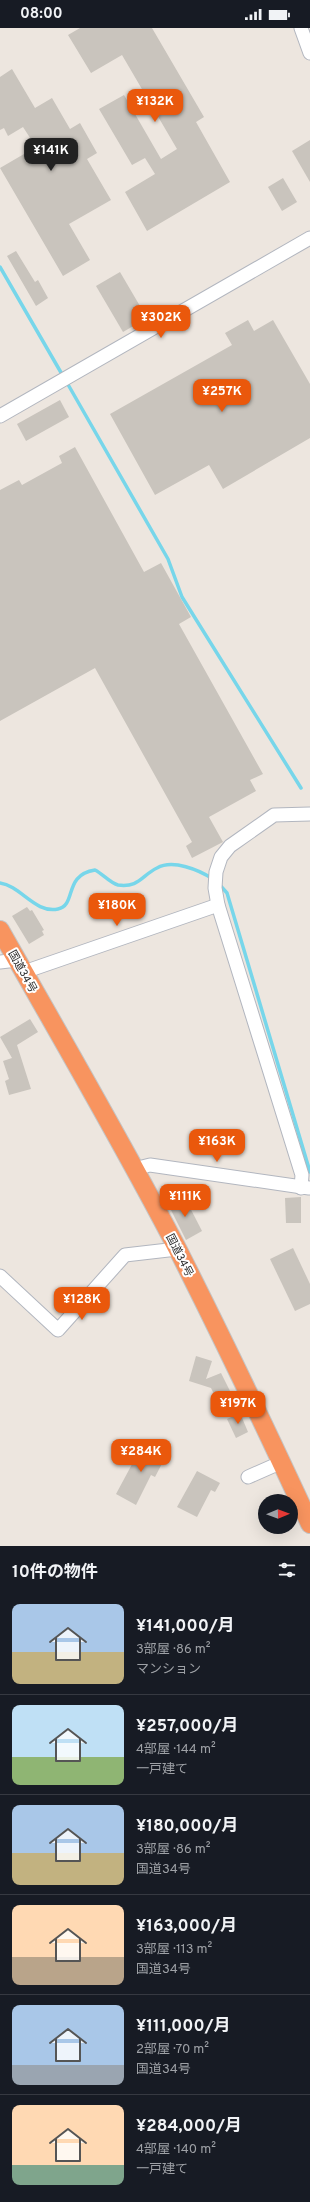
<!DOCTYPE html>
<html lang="ja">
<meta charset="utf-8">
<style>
:root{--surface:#171b24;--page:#20242c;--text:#f1f3f6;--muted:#9ea1a6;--line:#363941;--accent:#ea580c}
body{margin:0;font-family:Overpass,"Noto Sans JP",sans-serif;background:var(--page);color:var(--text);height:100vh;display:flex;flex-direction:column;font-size:15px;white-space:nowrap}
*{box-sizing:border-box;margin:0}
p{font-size:13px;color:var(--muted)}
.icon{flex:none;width:22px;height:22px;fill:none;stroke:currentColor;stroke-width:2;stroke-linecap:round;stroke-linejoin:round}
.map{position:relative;height:1518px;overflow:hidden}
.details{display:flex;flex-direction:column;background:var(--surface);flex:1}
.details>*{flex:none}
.needle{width:26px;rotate:89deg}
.fabs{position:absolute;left:258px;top:1466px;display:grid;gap:8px}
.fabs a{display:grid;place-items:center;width:40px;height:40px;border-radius:50%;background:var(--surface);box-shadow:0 4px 16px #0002;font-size:20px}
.price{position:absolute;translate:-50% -34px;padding:0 9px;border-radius:8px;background:var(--accent);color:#fff;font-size:13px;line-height:26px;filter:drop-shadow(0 1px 2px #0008)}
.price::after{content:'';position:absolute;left:50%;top:24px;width:12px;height:9px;margin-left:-6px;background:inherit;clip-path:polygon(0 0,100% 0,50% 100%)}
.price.current{background:#222;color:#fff}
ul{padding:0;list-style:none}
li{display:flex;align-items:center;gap:12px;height:100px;padding:0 12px}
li+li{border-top:1px solid var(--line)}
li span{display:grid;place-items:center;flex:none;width:112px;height:80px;border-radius:8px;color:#555}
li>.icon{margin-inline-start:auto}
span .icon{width:48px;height:48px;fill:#fffc;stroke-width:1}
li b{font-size:17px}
h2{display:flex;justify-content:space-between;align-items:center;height:48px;padding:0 12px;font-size:17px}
.status{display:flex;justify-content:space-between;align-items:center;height:28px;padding:0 20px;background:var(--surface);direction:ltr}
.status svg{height:11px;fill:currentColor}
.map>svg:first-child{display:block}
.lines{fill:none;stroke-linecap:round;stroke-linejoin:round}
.stream{stroke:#77d6ea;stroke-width:3.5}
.building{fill:#c9c4bd}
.minor-casing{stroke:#b2b6bf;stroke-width:15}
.highway-casing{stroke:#c4c4c4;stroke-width:20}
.minor{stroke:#fff;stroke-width:13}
.highway{stroke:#f8945f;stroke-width:18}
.labels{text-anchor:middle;stroke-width:4;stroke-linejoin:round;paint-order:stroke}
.street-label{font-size:11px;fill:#2c2c2c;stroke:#fff}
</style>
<div class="status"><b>08:00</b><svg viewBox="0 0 49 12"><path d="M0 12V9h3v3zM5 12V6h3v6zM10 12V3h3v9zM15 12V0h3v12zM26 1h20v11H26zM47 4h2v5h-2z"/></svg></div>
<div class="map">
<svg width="310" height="1518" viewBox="0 0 310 1518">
<rect width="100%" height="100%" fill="#ede6df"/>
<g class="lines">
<g class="stream">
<path d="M0 239 63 348"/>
<path d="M66 353 168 531 182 569 301 760"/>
<path d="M0 855C21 858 35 886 58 881 77 877 63 847 95 842 103 846 110 855 118 857 139 860 142 847 157 840 173 831 199 842 213 851"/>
<path d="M218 855 227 865 310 1144"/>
</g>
</g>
<g class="building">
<path d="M80 0H152L204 89 196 94 230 154 147 203 125 164 155 146 145 130 132 137 99 81 124 67 161 131 177 121 122 27 91 45 68 7Z"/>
<path d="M12 41 35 80 52 70 70 101 80 95 97 125 87 131 111 172 69 196 90 232 63 248 0 140 36 119 23 99 8 108 4 100 0 102V49Z"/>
<path d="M310 112V154L292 123Z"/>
<path d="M283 150 297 174 282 183 268 159Z"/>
<path d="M16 223 35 254 38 252 48 270 36 278 7 228Z"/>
<path d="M120 244 147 290 123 304 96 258Z"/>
<path d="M248 292 254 303 273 292 310 356V410L223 461 209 437 155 467 110 386 232 317 225 305Z"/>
<path d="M60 372 69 389 26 413 17 396Z"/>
<path d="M75 419 144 544 161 535 191 589 179 596 263 746 250 752 256 763 209 789 223 814 192 830 186 818 192 814 95 640 0 693V462L19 452 22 457 62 435 59 428Z"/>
<path d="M27 879 30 883 32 882 44 902 42 903 44 907 29 916 12 888Z"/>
<path d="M30 991 38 1004 17 1017 31 1061 9 1067 5 1053 9 1051 3 1033 12 1030 0 1009Z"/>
<path d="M184 1168 202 1203 186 1212 168 1176Z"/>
<path d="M301 1169V1195H286L285 1170Z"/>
<path d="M293 1220 310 1256V1276L295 1283 270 1231Z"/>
<path d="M196 1328 212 1333 206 1351 221 1345 232 1367 218 1374 211 1360 189 1353Z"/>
<path d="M240 1385 248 1404 236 1410 227 1391Z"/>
<path d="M144 1414 167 1426 155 1449 151 1447 136 1477 116 1466Z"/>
<path d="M197 1443 220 1455 215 1464 211 1462 197 1489 177 1479Z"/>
</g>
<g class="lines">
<defs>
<g id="minor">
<path d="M301 0 310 25"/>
<path d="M0 388 310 210"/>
<path d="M0 934 17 932"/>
<path d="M24 944 218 877"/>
<path d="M134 1141 150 1137 309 1160"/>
<path d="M301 1160 302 1147 218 877 215 860 216 844 221 829 230 818 274 787 310 786"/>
<path d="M0 1248 58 1302 125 1227 177 1221"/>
<path d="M248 1449 282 1434"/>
</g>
<path id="highway" d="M0 902C60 1008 121 1112 177 1220 223 1311 267 1403 310 1496"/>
</defs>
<use href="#minor" class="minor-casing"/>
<use href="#highway" class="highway-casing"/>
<use href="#minor" class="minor"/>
<use href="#highway" class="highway"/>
</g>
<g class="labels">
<g class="street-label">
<text transform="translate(23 943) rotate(61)" y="4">国道34号</text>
<text transform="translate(180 1227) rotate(63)" y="4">国道34号</text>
</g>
</g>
</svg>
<div class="fabs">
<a><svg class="needle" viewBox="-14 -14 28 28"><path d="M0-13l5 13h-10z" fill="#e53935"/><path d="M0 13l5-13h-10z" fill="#9ea1a6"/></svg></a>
</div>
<b class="price" style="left:155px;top:95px">¥132K</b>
<b class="price current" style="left:51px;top:144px">¥141K</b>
<b class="price" style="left:161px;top:311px">¥302K</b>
<b class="price" style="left:222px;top:385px">¥257K</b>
<b class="price" style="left:117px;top:899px">¥180K</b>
<b class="price" style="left:217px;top:1135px">¥163K</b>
<b class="price" style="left:185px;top:1190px">¥111K</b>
<b class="price" style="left:82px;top:1293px">¥128K</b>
<b class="price" style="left:238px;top:1397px">¥197K</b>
<b class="price" style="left:141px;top:1445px">¥284K</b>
</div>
<section class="details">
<h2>10件の物件<svg class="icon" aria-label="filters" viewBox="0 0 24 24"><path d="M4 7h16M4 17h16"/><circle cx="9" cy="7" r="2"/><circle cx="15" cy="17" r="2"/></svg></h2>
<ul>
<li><span style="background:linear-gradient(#a9c7e8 60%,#c2b280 0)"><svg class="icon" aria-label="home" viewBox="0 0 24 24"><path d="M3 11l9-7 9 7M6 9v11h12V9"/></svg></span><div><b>¥141,000/月</b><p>3部屋 · 86 m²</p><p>マンション</p></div></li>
<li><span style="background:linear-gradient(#bfe0f5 65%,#8fb573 0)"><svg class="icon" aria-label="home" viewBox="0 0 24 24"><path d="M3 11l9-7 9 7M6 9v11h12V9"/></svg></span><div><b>¥257,000/月</b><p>4部屋 · 144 m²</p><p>一戸建て</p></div></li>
<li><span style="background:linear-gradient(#a9c7e8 60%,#c2b280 0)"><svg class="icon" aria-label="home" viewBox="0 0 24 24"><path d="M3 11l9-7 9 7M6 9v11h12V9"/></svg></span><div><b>¥180,000/月</b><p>3部屋 · 86 m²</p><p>国道34号</p></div></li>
<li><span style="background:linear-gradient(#ffd9b3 65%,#b9a48a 0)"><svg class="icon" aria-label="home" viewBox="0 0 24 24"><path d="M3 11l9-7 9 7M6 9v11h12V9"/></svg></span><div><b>¥163,000/月</b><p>3部屋 · 113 m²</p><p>国道34号</p></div></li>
<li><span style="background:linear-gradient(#a9c7e8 75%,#9aa5b1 0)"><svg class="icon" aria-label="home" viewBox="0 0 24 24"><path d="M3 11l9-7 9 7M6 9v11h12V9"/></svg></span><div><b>¥111,000/月</b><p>2部屋 · 70 m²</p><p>国道34号</p></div></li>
<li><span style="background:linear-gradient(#ffd9b3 75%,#7fa58c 0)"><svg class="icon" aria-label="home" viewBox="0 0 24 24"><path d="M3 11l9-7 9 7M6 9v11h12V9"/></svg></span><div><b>¥284,000/月</b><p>4部屋 · 140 m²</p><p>一戸建て</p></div></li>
</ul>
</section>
